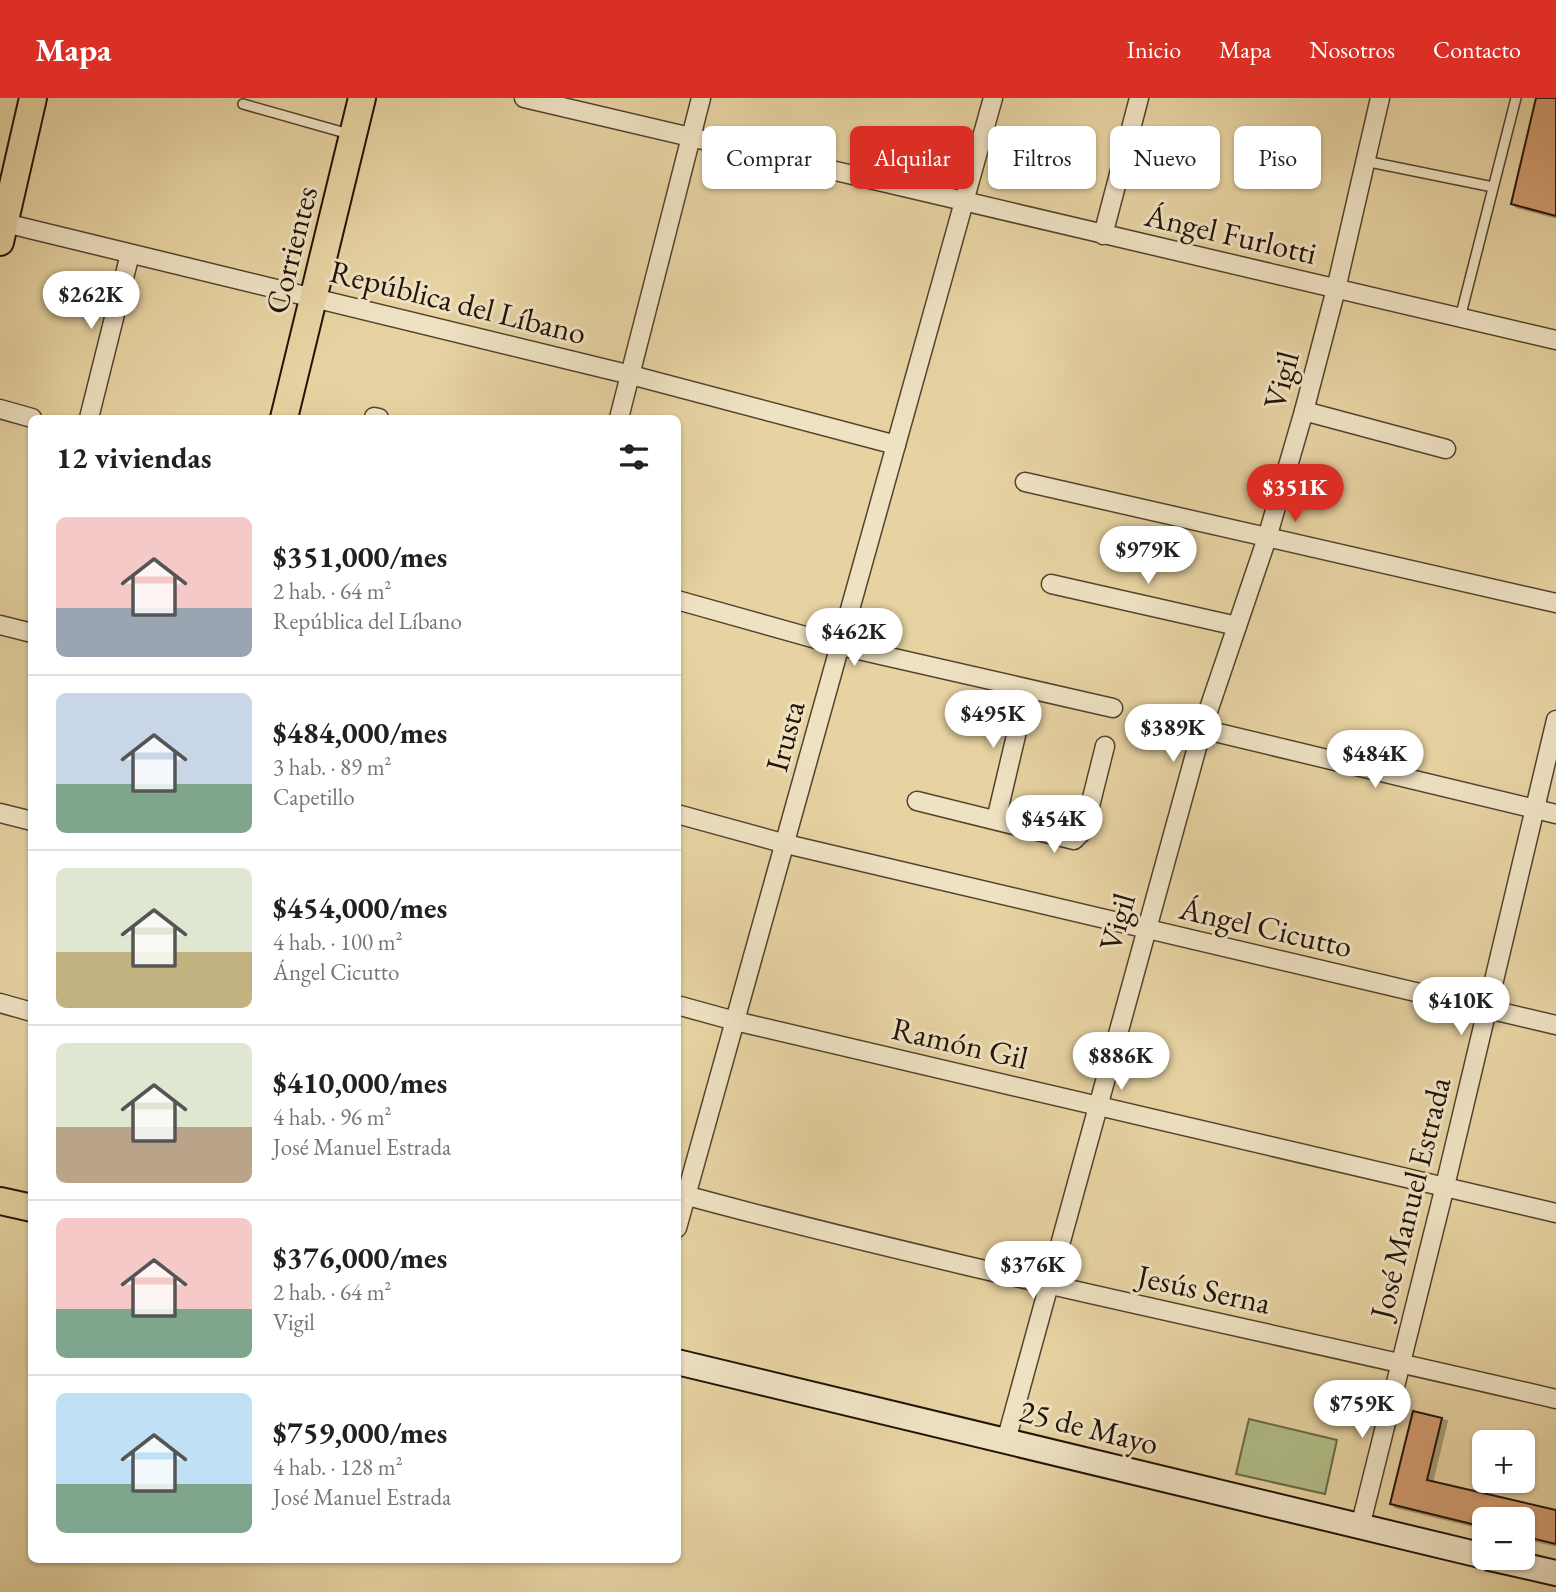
<!DOCTYPE html>
<html lang="es">
<meta charset="utf-8">
<style>
:root{--surface:#fff;--page:#f2f2f2;--text:#202124;--muted:#757577;--line:#e0e0e0;--accent:#d93025}
body{margin:0;font-family:"EB Garamond",serif;background:var(--page);color:var(--text);height:100vh;display:flex;flex-direction:column;font-size:26px;white-space:nowrap}
*{box-sizing:border-box;margin:0}
p{font-size:23px;color:var(--muted)}
.icon{flex:none;width:38px;height:38px;fill:none;stroke:currentColor;stroke-width:2;stroke-linecap:round;stroke-linejoin:round}
.map{position:relative;flex:1;overflow:hidden}
.side{position:absolute;left:28px;top:317px;width:653px;height:1148px;display:flex;flex-direction:column;background:var(--surface);border-radius:10px;box-shadow:0 2px 5px #0004}
.side>*{flex:none}
.banner{position:absolute;left:702px;top:28px;width:665px;height:63px;display:flex;gap:14px}
.fabs{position:absolute;left:1472px;top:1332px;display:grid;gap:14px}
.fabs a{display:grid;place-items:center;width:63px;height:63px;border-radius:10px;background:var(--surface);box-shadow:0 2px 5px #0004;font-size:35px}
.price{position:absolute;translate:-50% -60px;padding:0 16px;border-radius:24px;background:#fff;color:#222;font-size:23px;line-height:46px;filter:drop-shadow(0 2px 4px #0008)}
.price::after{content:'';position:absolute;left:50%;top:42px;width:21px;height:16px;margin-left:-10px;background:inherit;clip-path:polygon(0 0,100% 0,50% 100%)}
.price.current{background:var(--accent);color:#fff}
ul{padding:0;list-style:none}
li{display:flex;align-items:center;gap:21px;height:175px;padding:0 28px}
li+li{border-top:2px solid var(--line)}
li span{display:grid;place-items:center;flex:none;width:196px;height:140px;border-radius:10px;color:#555}
li>.icon{margin-inline-start:auto}
span .icon{width:84px;height:84px;fill:#fffc;stroke-width:1}
li b{font-size:30px}
h2{display:flex;justify-content:space-between;align-items:center;height:84px;padding:0 28px;font-size:30px}
.pill{padding:0 24px;border-radius:10px;background:var(--surface);box-shadow:0 2px 5px #0004;font-size:24px;line-height:63px}
.pill.current{background:var(--accent);color:#fff}
header{display:flex;align-items:center;gap:42px;box-sizing:border-box;height:98px;padding:0 35px;background:var(--accent);color:#fff}
header strong{font-size:33px}
nav{display:flex;gap:38px;margin-inline-start:auto;font-size:24px}
.map>svg:first-child{display:block}
.green{fill:#b1be89;stroke:#6a6848;stroke-width:2}
.building{fill:#d19b6e;stroke:#221308;stroke-width:2;filter:url(#shadow)}
.lines{fill:none;stroke-linecap:round;stroke-linejoin:round}
.lane-casing{stroke:#53432e;stroke-width:12}
.street-casing{stroke:#53432e;stroke-width:21}
.secondary-casing{stroke:#221308;stroke-width:28}
.primary-casing{stroke:#221308;stroke-width:30}
.lane{stroke:#efe2c3;stroke-width:9}
.street{stroke:#efe2c3;stroke-width:18}
.secondary{stroke:#efe2c3;stroke-width:24}
.primary{stroke:#e7d3a2;stroke-width:26}
.labels{text-anchor:middle;stroke-width:6;stroke-linejoin:round;paint-order:stroke}
.street-label{font-size:32px;fill:#221308;stroke:#efe2c3}
</style>
<header>
<strong>Mapa</strong>
<nav><a>Inicio</a><a>Mapa</a><a>Nosotros</a><a>Contacto</a></nav>
</header>
<div class="map">
<svg width="1556" height="1494" viewBox="0 0 1556 1494">
<defs>
<filter id="shadow"><feDropShadow dx="5" dy="3" stdDeviation="0" flood-color="#0004"/></filter>
</defs>
<rect width="100%" height="100%" fill="#e7d3a2"/>
<filter id="stains"><feTurbulence type="fractalNoise" baseFrequency=".00286" numOctaves="4"/><feColorMatrix values="0 0 0 0 .2 0 0 0 0 .09 0 0 0 0 .02 0 0 0 .5 -.17"/></filter>
<radialGradient id="worn" r=".72"><stop offset=".6" stop-color="#630" stop-opacity="0"/><stop offset="1" stop-color="#630" stop-opacity=".3"/></radialGradient>
<path class="green" d="M1249 1321 1337 1342 1325 1396 1236 1376Z"/>
<g class="building">
<path d="M1536 0H1556V118L1511 106Z"/>
<path d="M1413 1313 1442 1320 1427 1382 1556 1412V1446L1522 1438V1421H1484V1429L1390 1406Z"/>
</g>
<g class="lines">
<defs>
<g id="lane">
<path d="M243 6 349 36"/>
<path d="M1365 63 1493 89"/>
<path d="M1460 220 1516 0"/>
</g>
<g id="street">
<path d="M524 0 1556 242"/>
<path d="M5 125 631 277 896 347"/>
<path d="M1103 137 1139 0"/>
<path d="M0 311 32 320"/>
<path d="M1304 313 1446 351"/>
<path d="M374 319 379 320"/>
<path d="M89 320 130 156"/>
<path d="M619 320 701 0"/>
<path d="M1025 384 1556 505"/>
<path d="M1051 486 1237 528"/>
<path d="M677 502 841 548 1113 610"/>
<path d="M0 527 32 535"/>
<path d="M1202 631 1556 716"/>
<path d="M917 703 1074 742 1084 732 1105 648"/>
<path d="M0 715 32 723"/>
<path d="M677 716 786 746 1556 927"/>
<path d="M996 722 1027 591"/>
<path d="M0 905 32 914"/>
<path d="M677 907 735 923 1556 1115"/>
<path d="M677 1095C968 1174 1263 1232 1556 1301"/>
<path d="M677 1130 993 0"/>
<path d="M1006 1343 1202 631 1267 440 1304 313 1336 191 1380 0"/>
<path d="M1360 1429 1445 1088 1556 622"/>
</g>
<g id="secondary">
<path d="M677 1264 1484 1458"/>
<path d="M1490 1460 1556 1475"/>
</g>
<g id="primary">
<path d="M0 144 33 0"/>
<path d="M284 320 362 0"/>
<path d="M0 1103 32 1110"/>
</g>
</defs>
<use href="#lane" class="lane-casing"/>
<use href="#street" class="street-casing"/>
<use href="#secondary" class="secondary-casing"/>
<use href="#primary" class="primary-casing"/>
<use href="#lane" class="lane"/>
<use href="#street" class="street"/>
<use href="#secondary" class="secondary"/>
<use href="#primary" class="primary"/>
</g>
<g class="labels">
<g class="street-label">
<text transform="translate(1231 136) rotate(13)" y="11">Ángel Furlotti</text>
<text transform="translate(291 152) rotate(-76)" y="11">Corrientes</text>
<text transform="translate(458 204) rotate(14)" y="11">República del Líbano</text>
<text transform="translate(1281 282) rotate(-75)" y="11">Vigil</text>
<text transform="translate(785 638) rotate(-75)" y="11">Irusta</text>
<text transform="translate(1117 824) rotate(-74)" y="11">Vigil</text>
<text transform="translate(1266 829) rotate(13)" y="11">Ángel Cicutto</text>
<text transform="translate(960 945) rotate(13)" y="11">Ramón Gil</text>
<text transform="translate(1410 1100) rotate(-76)" y="11">José Manuel Estrada</text>
<text transform="translate(1204 1191) rotate(12)" y="11">Jesús Serna</text>
<text transform="translate(1089 1329) rotate(14)" y="11">25 de Mayo</text>
</g>
</g>
<rect width="100%" height="100%" filter="url(#stains)"/>
<rect width="100%" height="100%" fill="url(#worn)"/>
</svg>
<div class="fabs">
<a>+</a>
<a>−</a>
</div>
<b class="price" style="left:91px;top:233px">$262K</b>
<b class="price current" style="left:1295px;top:426px">$351K</b>
<b class="price" style="left:1148px;top:488px">$979K</b>
<b class="price" style="left:854px;top:570px">$462K</b>
<b class="price" style="left:993px;top:652px">$495K</b>
<b class="price" style="left:1173px;top:666px">$389K</b>
<b class="price" style="left:1375px;top:692px">$484K</b>
<b class="price" style="left:1054px;top:757px">$454K</b>
<b class="price" style="left:1461px;top:939px">$410K</b>
<b class="price" style="left:1121px;top:994px">$886K</b>
<b class="price" style="left:1033px;top:1203px">$376K</b>
<b class="price" style="left:1362px;top:1342px">$759K</b>
<div class="banner">
<a class="pill">Comprar</a>
<a class="pill current">Alquilar</a>
<a class="pill">Filtros</a>
<a class="pill">Nuevo</a>
<a class="pill">Piso</a>
</div>
<section class="side">
<h2>12 viviendas<svg class="icon" aria-label="filters" viewBox="0 0 24 24"><path d="M4 7h16M4 17h16"/><circle cx="9" cy="7" r="2"/><circle cx="15" cy="17" r="2"/></svg></h2>
<ul>
<li><span style="background:linear-gradient(#f6c9c9 65%,#9aa5b1 0)"><svg class="icon" aria-label="home" viewBox="0 0 24 24"><path d="M3 11l9-7 9 7M6 9v11h12V9"/></svg></span><div><b>$351,000/mes</b><p>2 hab. · 64 m²</p><p>República del Líbano</p></div></li>
<li><span style="background:linear-gradient(#c9d6e8 65%,#7fa58c 0)"><svg class="icon" aria-label="home" viewBox="0 0 24 24"><path d="M3 11l9-7 9 7M6 9v11h12V9"/></svg></span><div><b>$484,000/mes</b><p>3 hab. · 89 m²</p><p>Capetillo</p></div></li>
<li><span style="background:linear-gradient(#dfe7d0 60%,#c2b280 0)"><svg class="icon" aria-label="home" viewBox="0 0 24 24"><path d="M3 11l9-7 9 7M6 9v11h12V9"/></svg></span><div><b>$454,000/mes</b><p>4 hab. · 100 m²</p><p>Ángel Cicutto</p></div></li>
<li><span style="background:linear-gradient(#dfe7d0 60%,#b9a48a 0)"><svg class="icon" aria-label="home" viewBox="0 0 24 24"><path d="M3 11l9-7 9 7M6 9v11h12V9"/></svg></span><div><b>$410,000/mes</b><p>4 hab. · 96 m²</p><p>José Manuel Estrada</p></div></li>
<li><span style="background:linear-gradient(#f6c9c9 65%,#7fa58c 0)"><svg class="icon" aria-label="home" viewBox="0 0 24 24"><path d="M3 11l9-7 9 7M6 9v11h12V9"/></svg></span><div><b>$376,000/mes</b><p>2 hab. · 64 m²</p><p>Vigil</p></div></li>
<li><span style="background:linear-gradient(#bfe0f5 65%,#7fa58c 0)"><svg class="icon" aria-label="home" viewBox="0 0 24 24"><path d="M3 11l9-7 9 7M6 9v11h12V9"/></svg></span><div><b>$759,000/mes</b><p>4 hab. · 128 m²</p><p>José Manuel Estrada</p></div></li>
</ul>
</section>
</div>
